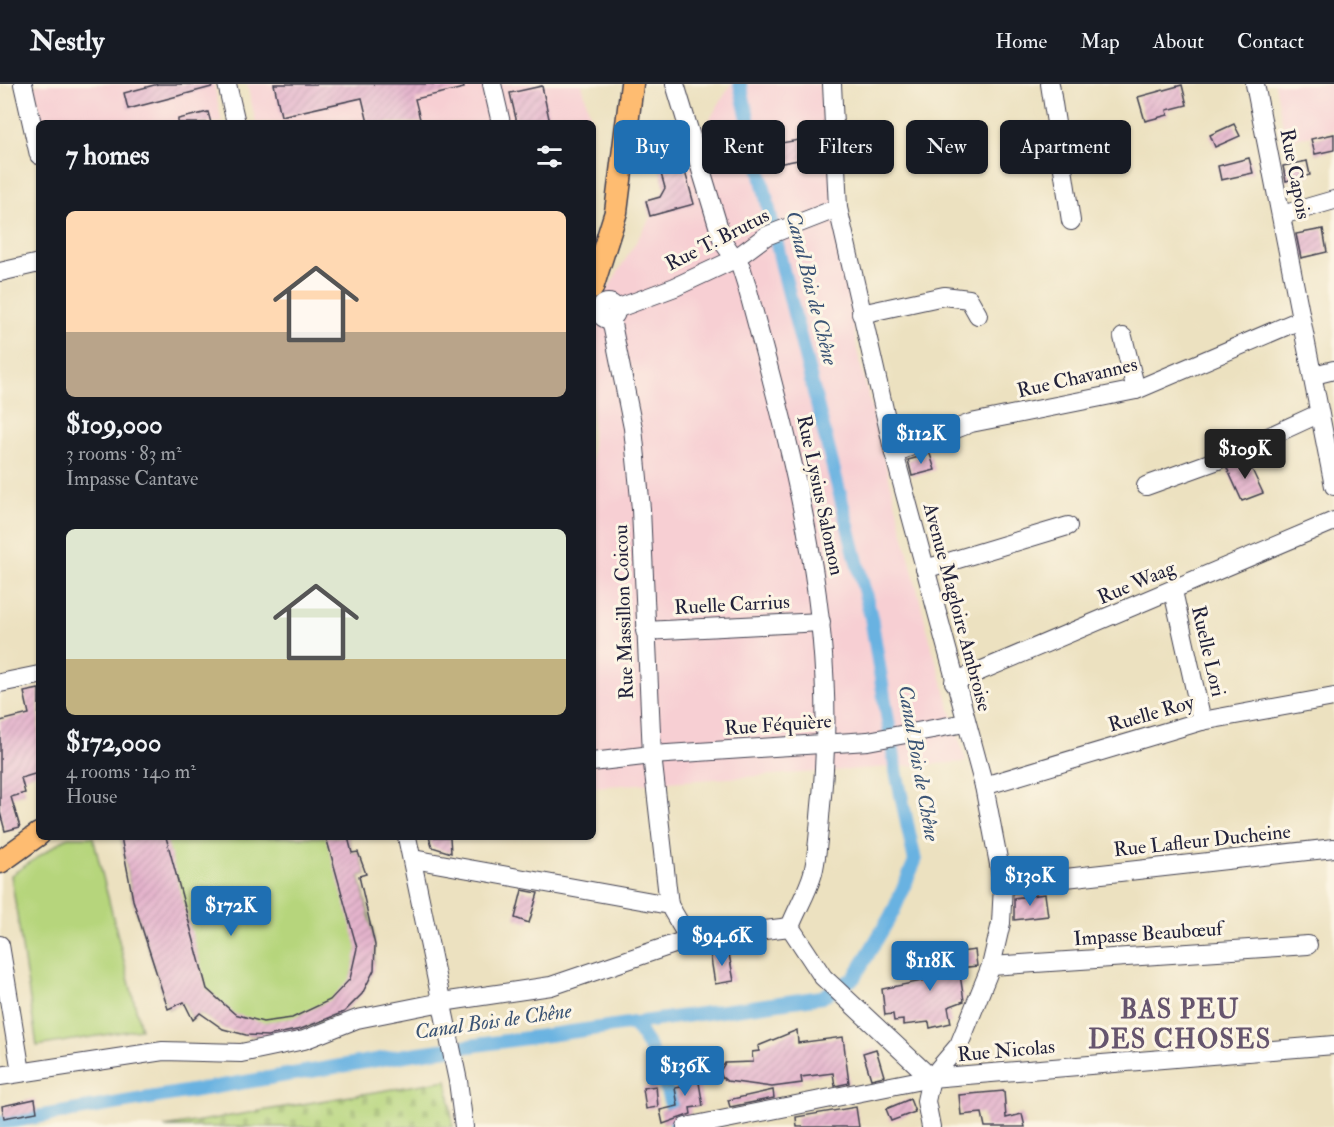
<!DOCTYPE html>
<meta charset="utf-8">
<style>
:root{--surface:#171b24;--page:#20242c;--text:#f1f3f6;--muted:#9ea1a6;--line:#363941;--accent:#1f6fb2}
body{margin:0;font-family:"IM FELL Double Pica",serif;background:var(--page);color:var(--text);height:100vh;display:flex;flex-direction:column;font-size:22px;white-space:nowrap}
*{box-sizing:border-box;margin:0}
p{font-size:20px;color:var(--muted)}
.icon{flex:none;width:33px;height:33px;fill:none;stroke:currentColor;stroke-width:2;stroke-linecap:round;stroke-linejoin:round}
.map{position:relative;flex:1;overflow:hidden}
.sheet{position:absolute;left:36px;top:36px;width:560px;height:720px;display:flex;flex-direction:column;background:var(--surface);border-radius:9px;box-shadow:0 2px 4px #0004}
.sheet>*{flex:none}
.hud{position:absolute;left:614px;top:36px;width:570px;height:54px;display:flex;gap:12px}
.price{position:absolute;translate:-50% -51px;padding:0 14px;border-radius:6px;background:var(--accent);color:#fff;font-size:20px;line-height:39px;filter:drop-shadow(0 2px 3px #0008)}
.price::after{content:'';position:absolute;left:50%;top:36px;width:18px;height:14px;margin-left:-9px;background:inherit;clip-path:polygon(0 0,100% 0,50% 100%)}
.price.current{background:#222;color:#fff}
ul{padding:0;list-style:none}
li{display:grid;align-content:center;gap:12px;height:318px;padding:0 30px}
li span{display:grid;place-items:center;height:186px;border-radius:9px;color:#555}
li>.icon{margin-inline-start:auto}
span .icon{width:108px;height:108px;fill:#fffc;stroke-width:1}
li b{font-size:26px}
h2{display:flex;justify-content:space-between;align-items:center;height:72px;padding:0 30px;font-size:26px}
.pill{padding:0 21px;border-radius:9px;background:var(--surface);box-shadow:0 2px 4px #0004;font-size:21px;line-height:54px}
.pill.current{background:var(--accent);color:#fff}
header{display:flex;align-items:center;gap:36px;box-sizing:border-box;height:84px;padding:0 30px;background:var(--surface);border-bottom:2px solid var(--line)}
header strong{font-size:28px}
nav{display:flex;gap:33px;margin-inline-start:auto;font-size:21px}
.map>svg:first-child{display:block}
.built{fill:#f7cfd3}
.cemetery{fill:url(#cemetery-stones);stroke:#6c7c5c;stroke-width:1.5}
.park{fill:#b6d57c;stroke:#6c7c5c;stroke-width:1.5}
.lines{fill:none;stroke-linecap:round;stroke-linejoin:round}
.canal{stroke:#69b2e1;stroke-width:14}
.building{fill:url(#building-hatch)}
.minor-casing{stroke:#403f4f;stroke-width:20}
.major-casing{stroke:#403f4f;stroke-width:25}
.minor{stroke:#fff;stroke-width:18}
.major{stroke:#febc71;stroke-width:22}
.labels{text-anchor:middle;stroke-width:6;stroke-linejoin:round;paint-order:stroke}
.street-label{font-size:20px;fill:#22223b;stroke:#fcf5e5}
.water-label{font-size:21px;font-style:italic;fill:#3b5475;stroke:#fcf5e5}
.district-label{font-size:26px;font-weight:bold;letter-spacing:1.5px;fill:#66556e;stroke:#fcf5e5}
</style>
<header>
<strong>Nestly</strong>
<nav><a>Home</a><a>Map</a><a>About</a><a>Contact</a></nav>
</header>
<div class="map">
<svg width="1334" height="1043" viewBox="0 0 1334 1043">
<defs>
<pattern id="cemetery-stones" width="16" height="16" patternUnits="userSpaceOnUse" patternTransform="scale(1.5)"><rect width="16" height="16" fill="#b6d57c"/><path d="M2 7V4a2 2 0 0 1 4 0v3zM10 15v-3a2 2 0 0 1 4 0v3z" fill="#9cb76c"/></pattern>
<pattern id="building-hatch" width="6" height="6" patternUnits="userSpaceOnUse" patternTransform="scale(1.5)"><rect width="6" height="6" fill="#e4b3cc"/><path d="M-1 1l2-2M0 6l6-6M5 7l2-2" fill="none" stroke="#c39ab0"/></pattern>
</defs>
<rect width="100%" height="100%" fill="#fcf5e5"/>
<filter id="ink" filterUnits="userSpaceOnUse"><feTurbulence type="fractalNoise" baseFrequency=".0167" numOctaves="2"/><feDisplacementMap in="SourceGraphic" scale="12" xChannelSelector="R" yChannelSelector="G"/><feConvolveMatrix kernelMatrix="1 2 1 2 8 2 1 2 1" color-interpolation-filters="sRGB"/></filter>
<filter id="wash" filterUnits="userSpaceOnUse"><feTurbulence type="fractalNoise" baseFrequency=".008" numOctaves="4" result="noise"/><feDisplacementMap in="SourceGraphic" scale="24" xChannelSelector="R" yChannelSelector="G"/><feGaussianBlur stdDeviation="1.35" result="paint"/><feColorMatrix in="noise" values="0 0 0 0 0 0 0 0 0 0 0 0 0 0 0 0 0 1.4 0 .05"/><feComposite in="paint" operator="in"/></filter>
<g filter="url(#wash)">
<rect width="100%" height="100%" fill="#ece1c0"/>
<g class="built">
<path d="M41 0H214L222 39H42L34 2Z"/>
<path d="M247 0H582L592 39H256Z"/>
<path d="M731 0H819L857 266 931 560 966 678 593 703 592 231Z"/>
<path d="M1275 0H1334V46L1286 57Z"/>
</g>
<path class="cemetery" d="M447 996 453 1043H164Z"/>
<g class="park">
<path d="M68 753H93L141 945 37 962 11 791Z"/>
<path d="M121 753H348L352 769 358 768 366 790 359 792C380 870 391 896 319 946L316 939C273 960 239 956 200 929L193 936 184 918 168 925 133 816Z"/>
</g>
<g class="lines">
<g class="canal">
<path d="M633 939C658 970 666 1005 678 1043"/>
<path d="M0 1039 412 970 822 913 854 894 893 828 915 777 897 692 871 533 782 182 740 0"/>
</g>
</g>
<g id="blocks">
<g class="building">
<path d="M158 0H211L212 3 128 25 124 9Z"/>
<path d="M274 0H463L464 4 415 15 421 39H368L362 14 281 32Z"/>
<path d="M1182 1 1187 21 1167 26 1168 31 1145 37 1138 13Z"/>
<path d="M542 2 550 39H517L510 9Z"/>
<path d="M208 28 211 39H178V35Z"/>
<path d="M1234 40 1240 52 1215 63 1210 51Z"/>
<path d="M673 44 694 120 650 132 646 117 660 113 665 104 650 50Z"/>
<path d="M1334 50V66L1315 70 1311 55Z"/>
<path d="M822 52 824 71 772 81 769 61Z"/>
<path d="M1249 74 1253 89 1221 96 1218 82Z"/>
<path d="M1307 77 1310 91 1286 97 1283 82Z"/>
<path d="M1323 145 1327 168 1301 174 1296 150Z"/>
<path d="M930 370 935 386 912 392 908 376Z"/>
<path d="M1247 375 1263 409 1242 417 1227 384Z"/>
<path d="M39 605 38 689 21 694 25 709 11 713 20 743 5 747 0 728V637L29 630 24 608Z"/>
<path d="M121 753H166L207 905 235 930 263 938 292 934 330 916 350 895 357 864 326 753H348L352 769 358 768 366 790 359 792 375 861 374 886 362 910 344 928 301 945 267 952 246 951 223 945 200 929 193 936 184 918 168 925 133 816Z"/>
<path d="M429 753H450L451 769 432 763Z"/>
<path d="M522 806 538 809 529 839 515 834Z"/>
<path d="M1045 810 1048 832 1014 836V814Z"/>
<path d="M728 865 734 897 715 900 710 868Z"/>
<path d="M975 866 977 882 959 884 964 917 948 923 951 939 930 944 929 938 903 941V936L894 937 893 930 885 931 882 905 932 895 930 872Z"/>
<path d="M797 946 798 959 843 953 849 999 835 1002 833 989 801 993 802 999 772 1003 727 997 722 993 720 987 725 979 753 978 752 968 759 967 758 962Z"/>
<path d="M876 965 884 992 871 995 863 969Z"/>
<path d="M696 981 703 1022 690 1024 691 1030 663 1040 660 1026 678 1022 675 1004 687 1002 684 983Z"/>
<path d="M656 1002 658 1023 646 1025 643 1004Z"/>
<path d="M773 1006 774 1014 730 1023 728 1016Z"/>
<path d="M1004 1007 1006 1034 1022 1030 1025 1043H985L982 1029 961 1031 959 1011Z"/>
<path d="M35 1015 37 1028 4 1034 2 1022Z"/>
<path d="M910 1015 915 1028 891 1037 886 1025Z"/>
<path d="M856 1023 859 1043H797L796 1033Z"/>
</g>
</g>
</g>
<g filter="url(#ink)">
<use href="#blocks" fill-opacity="0" stroke="#403f4f" stroke-width="1.5"/>
<g class="lines">
<defs>
<g id="minor">
<path d="M23 0 39 71"/>
<path d="M227 0 236 39"/>
<path d="M492 0 501 39"/>
<path d="M675 0 723 158 741 183 746 199C792 371 839 531 822 712 819 737 819 764 813 789 808 807 797 825 790 843"/>
<path d="M832 0 838 124 894 369 984 702 1003 801 1001 839 991 882 959 961 931 994 926 1017 931 1043"/>
<path d="M1050 0 1071 137"/>
<path d="M1255 0 1334 402"/>
<path d="M1282 131 1334 116"/>
<path d="M0 188 39 179"/>
<circle cx="608" cy="227" r="8"/>
<path d="M616 225 675 203 735 175 766 152 838 124"/>
<path d="M861 230 944 212 969 215 978 231"/>
<path d="M611 235 633 344 641 425 652 671 669 821"/>
<path d="M1123 253 1136 306"/>
<path d="M1314 291 1334 286"/>
<path d="M894 369 971 339 1136 306 1300 236"/>
<path d="M1146 402 1218 376 1318 330"/>
<path d="M925 485 1068 442"/>
<path d="M1173 507 1202 637"/>
<path d="M645 547 821 538"/>
<path d="M954 598 1334 437"/>
<path d="M0 599 39 591"/>
<path d="M592 678 652 671 868 657 965 639"/>
<path d="M984 702 1202 637 1334 613"/>
<path d="M407 753 458 997 464 1043"/>
<path d="M413 775 669 821 689 855"/>
<path d="M1003 801 1334 764"/>
<path d="M0 861 21 988"/>
<path d="M991 882 1308 861"/>
<path d="M0 992 163 967 241 969 304 956 357 935 442 918 551 902 689 855 790 843 823 893 931 994"/>
<path d="M686 1043 931 994 1334 961"/>
</g>
<g id="major">
<path d="M592 204 616 128 632 0"/>
<path d="M0 778 39 750"/>
</g>
</defs>
<use href="#minor" class="minor-casing"/>
<use href="#major" class="major-casing"/>
<use href="#minor" class="minor"/>
<use href="#major" class="major"/>
</g>
</g>
<g class="labels">
<g class="street-label">
<text transform="translate(1296 90) rotate(79)" y="7">Rue Capois</text>
<text transform="translate(717 155) rotate(-27)" y="7">Rue T. Brutus</text>
<text transform="translate(1077 293) rotate(-13)" y="7">Rue Chavannes</text>
<text transform="translate(821 411) rotate(78)" y="7">Rue Lysius Salomon</text>
<text transform="translate(1136 498) rotate(-23)" y="7">Rue Waag</text>
<text transform="translate(732 520) rotate(-3)" y="7">Ruelle Carrius</text>
<text transform="translate(958 523) rotate(75)" y="7">Avenue Magloire Ambroise</text>
<text transform="translate(623 528) rotate(-92)" y="7">Rue Massillon Coicou</text>
<text transform="translate(1209 567) rotate(77)" y="7">Ruelle Lori</text>
<text transform="translate(1151 629) rotate(-16)" y="7">Ruelle Roy</text>
<text transform="translate(778 640) rotate(-4)" y="7">Rue Féquière</text>
<text transform="translate(1202 756) rotate(-6)" y="7">Rue Lafleur Ducheine</text>
<text transform="translate(1148 849) rotate(-4)" y="7">Impasse Beaubœuf</text>
<text transform="translate(1006 966) rotate(-5)" y="7">Rue Nicolas</text>
</g>
<g class="water-label">
<text transform="translate(812 204) rotate(76)" y="7">Canal Bois de Chêne</text>
<text transform="translate(919 679) rotate(80)" y="7">Canal Bois de Chêne</text>
<text transform="translate(493 937) rotate(-8)" y="7">Canal Bois de Chêne</text>
</g>
<g class="district-label">
<text x="1180" y="934">BAS PEU<tspan x="1180" dy="30">DES CHOSES</tspan></text>
</g>
</g>
</svg>
<b class="price" style="left:921px;top:381px">$112K</b>
<b class="price current" style="left:1245px;top:396px">$109K</b>
<b class="price" style="left:1030px;top:823px">$130K</b>
<b class="price" style="left:231px;top:853px">$172K</b>
<b class="price" style="left:722px;top:883px">$94.6K</b>
<b class="price" style="left:930px;top:908px">$118K</b>
<b class="price" style="left:685px;top:1013px">$136K</b>
<div class="hud">
<a class="pill current">Buy</a>
<a class="pill">Rent</a>
<a class="pill">Filters</a>
<a class="pill">New</a>
<a class="pill">Apartment</a>
</div>
<section class="sheet">
<h2>7 homes<svg class="icon" aria-label="filters" viewBox="0 0 24 24"><path d="M4 7h16M4 17h16"/><circle cx="9" cy="7" r="2"/><circle cx="15" cy="17" r="2"/></svg></h2>
<ul>
<li><span style="background:linear-gradient(#ffd9b3 65%,#b9a48a 0)"><svg class="icon" aria-label="home" viewBox="0 0 24 24"><path d="M3 11l9-7 9 7M6 9v11h12V9"/></svg></span><div><b>$109,000</b><p>3 rooms · 83 m²</p><p>Impasse Cantave</p></div></li>
<li><span style="background:linear-gradient(#dfe7d0 70%,#c2b280 0)"><svg class="icon" aria-label="home" viewBox="0 0 24 24"><path d="M3 11l9-7 9 7M6 9v11h12V9"/></svg></span><div><b>$172,000</b><p>4 rooms · 140 m²</p><p>House</p></div></li>
</ul>
</section>
</div>
